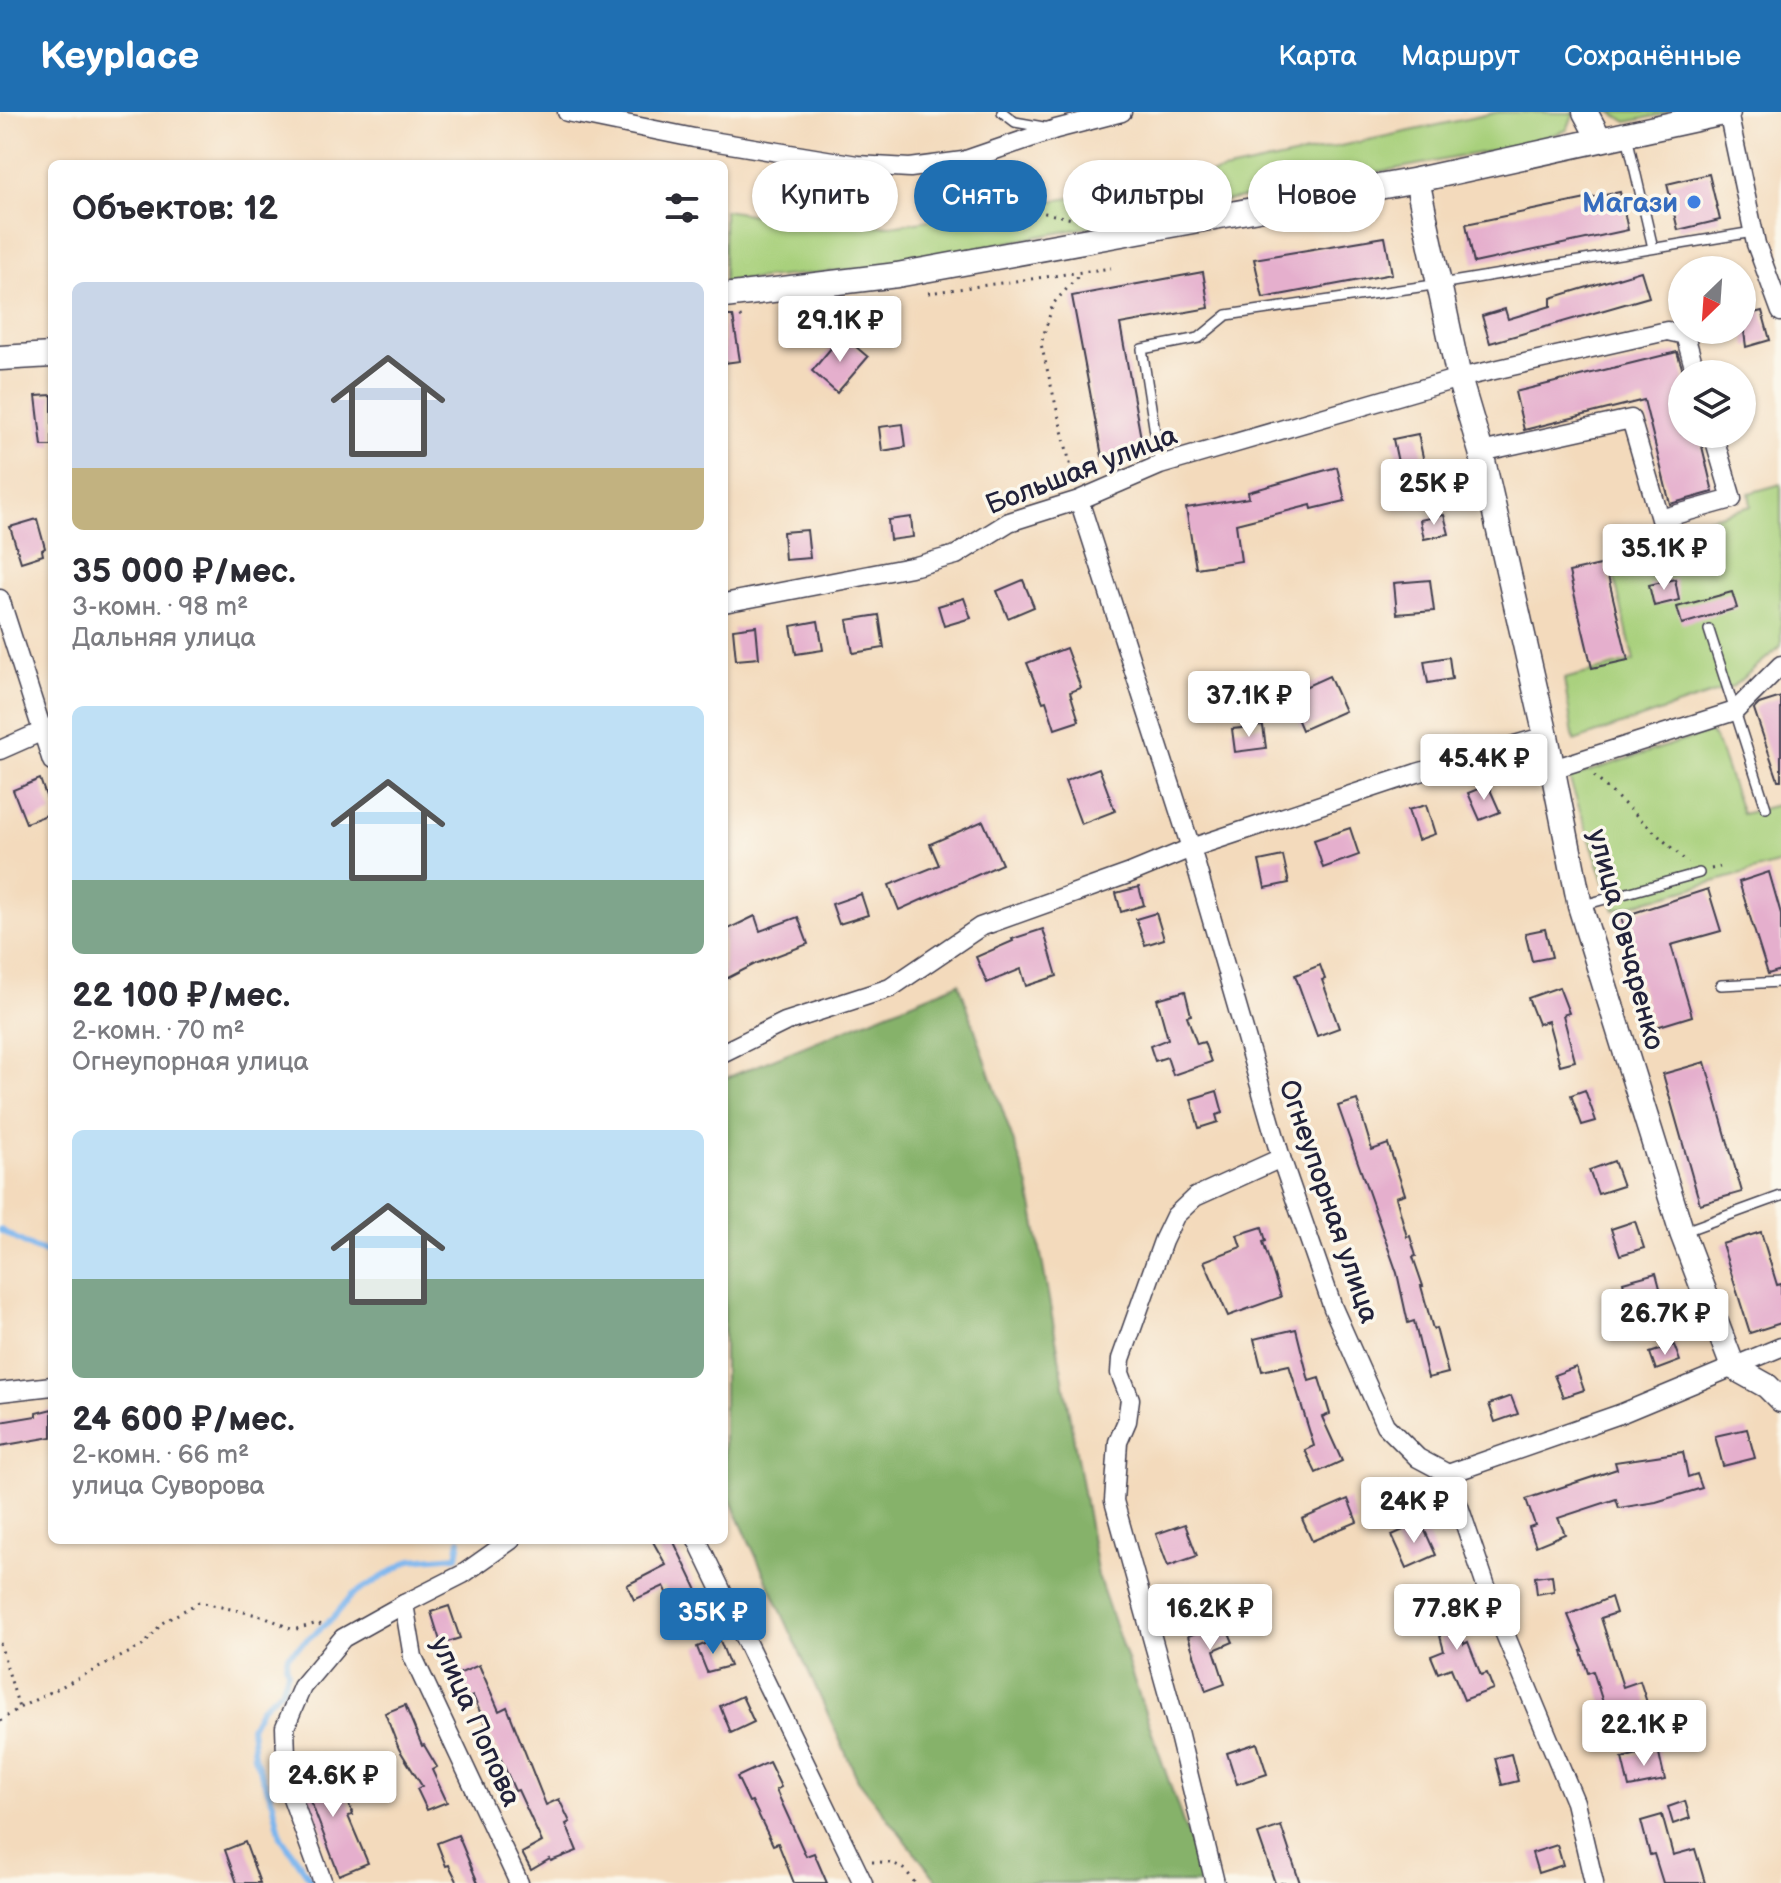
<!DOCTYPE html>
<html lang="ru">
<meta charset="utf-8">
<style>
:root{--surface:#fff;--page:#f7f7f7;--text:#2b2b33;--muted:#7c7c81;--accent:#1f6fb2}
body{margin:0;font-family:"Balsamiq Sans",sans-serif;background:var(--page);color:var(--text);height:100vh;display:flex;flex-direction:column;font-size:30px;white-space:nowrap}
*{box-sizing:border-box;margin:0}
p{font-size:26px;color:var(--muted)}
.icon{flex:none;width:44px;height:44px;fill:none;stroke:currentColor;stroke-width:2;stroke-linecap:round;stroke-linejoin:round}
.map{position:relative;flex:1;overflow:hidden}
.sheet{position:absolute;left:48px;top:48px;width:680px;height:1384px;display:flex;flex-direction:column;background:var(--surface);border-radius:12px;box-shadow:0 2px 6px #0004}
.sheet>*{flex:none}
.banner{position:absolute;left:752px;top:48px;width:760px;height:72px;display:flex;gap:16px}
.needle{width:52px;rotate:205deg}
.fabs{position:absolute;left:1668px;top:144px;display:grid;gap:16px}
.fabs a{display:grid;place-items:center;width:88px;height:88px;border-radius:50%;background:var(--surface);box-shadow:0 2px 6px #0004;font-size:40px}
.price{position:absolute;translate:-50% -68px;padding:0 18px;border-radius:8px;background:#fff;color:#222;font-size:26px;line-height:52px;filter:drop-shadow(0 2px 4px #0008)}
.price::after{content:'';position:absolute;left:50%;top:48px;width:24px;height:18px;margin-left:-12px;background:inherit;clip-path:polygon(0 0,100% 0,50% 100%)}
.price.selected{background:var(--accent);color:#fff}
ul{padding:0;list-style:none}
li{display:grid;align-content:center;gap:16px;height:424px;padding:0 24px}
li span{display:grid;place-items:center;height:248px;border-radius:12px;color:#555}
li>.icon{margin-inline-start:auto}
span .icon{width:144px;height:144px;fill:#fffc;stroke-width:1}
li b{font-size:34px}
h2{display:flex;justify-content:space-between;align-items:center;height:96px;padding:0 24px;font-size:34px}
.tag{padding:0 28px;border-radius:36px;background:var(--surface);box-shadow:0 2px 6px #0004;font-size:28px;line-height:72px}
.tag.selected{background:var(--accent);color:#fff}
header{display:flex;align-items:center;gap:48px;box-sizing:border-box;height:112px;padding:0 40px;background:var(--accent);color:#fff}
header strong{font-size:38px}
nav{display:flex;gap:44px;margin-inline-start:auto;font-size:28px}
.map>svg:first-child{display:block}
.green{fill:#a8d07b;stroke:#65795b;stroke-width:2}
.forest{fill:#86b26b;stroke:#546a53;stroke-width:2}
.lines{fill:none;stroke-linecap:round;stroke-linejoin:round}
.stream{stroke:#7db6ee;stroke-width:6}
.building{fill:#e5afcd}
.lane-casing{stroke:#413e4e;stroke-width:12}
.street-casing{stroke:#413e4e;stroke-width:21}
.secondary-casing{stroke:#413e4e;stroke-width:27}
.path{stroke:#413e4e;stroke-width:3;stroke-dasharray:2 6;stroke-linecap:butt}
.lane{stroke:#fff;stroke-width:9}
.street{stroke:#fff;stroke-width:18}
.secondary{stroke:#fff;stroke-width:24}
.shop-dot{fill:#3f7fe0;stroke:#fbf7ec;stroke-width:3}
.labels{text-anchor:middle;stroke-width:7;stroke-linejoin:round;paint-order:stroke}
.shop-label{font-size:28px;font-weight:bold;fill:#366cbe;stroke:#fbf7ec;text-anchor:end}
.street-label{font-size:28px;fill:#22223b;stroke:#fbf7ec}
</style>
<header>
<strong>Keyplace</strong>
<nav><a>Карта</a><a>Маршрут</a><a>Сохранённые</a></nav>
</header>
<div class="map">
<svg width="1781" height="1771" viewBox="0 0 1781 1771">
<rect width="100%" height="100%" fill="#fbf7ec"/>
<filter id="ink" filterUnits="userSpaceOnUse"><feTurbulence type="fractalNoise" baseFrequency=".0125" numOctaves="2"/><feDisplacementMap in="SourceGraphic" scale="16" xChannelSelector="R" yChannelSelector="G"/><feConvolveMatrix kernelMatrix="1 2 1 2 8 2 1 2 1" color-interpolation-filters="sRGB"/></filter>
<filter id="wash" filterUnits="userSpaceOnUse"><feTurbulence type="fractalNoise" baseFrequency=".006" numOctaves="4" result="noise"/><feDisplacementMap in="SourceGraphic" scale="32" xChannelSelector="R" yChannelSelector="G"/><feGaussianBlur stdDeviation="1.8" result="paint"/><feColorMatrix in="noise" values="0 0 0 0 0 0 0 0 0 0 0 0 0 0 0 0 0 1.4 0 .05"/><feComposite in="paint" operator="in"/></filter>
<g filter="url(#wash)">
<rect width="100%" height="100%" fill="#f3dabc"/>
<g class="green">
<path d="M1499 0 1574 1 1567 18 1522 33 877 155 724 170V98L785 108 891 114 1167 71Z"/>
<path d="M1611 0H1675L1627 10Z"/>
<path d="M1781 372V534L1732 575 1574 629 1564 567 1634 549 1607 435 1751 394 1749 381Z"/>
<path d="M1710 620 1718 633 1742 702 1781 692V751L1614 798 1569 666Z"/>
</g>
<path class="forest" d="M959 871 1029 1075 1098 1464 1204 1771H939L858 1668 724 1374V967Z"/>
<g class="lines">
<g class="stream">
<path d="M0 1118 35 1137 52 1142"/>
<path d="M313 1771 281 1725 273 1690 254 1644 251 1615 261 1596 282 1577 288 1560 286 1552 288 1543 333 1506 352 1483 411 1448 457 1444 460 1428"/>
</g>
</g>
<g id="blocks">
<g class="building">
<path d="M1709 62 1720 108 1678 118 1667 72Z"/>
<path d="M1620 80 1628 118 1474 151 1466 112Z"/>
<path d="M1385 125 1392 162 1263 186 1254 147Z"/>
<path d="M1641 159 1649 185 1490 231 1482 204 1505 197 1508 207 1551 194V186Z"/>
<path d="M1203 160 1209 196 1120 212 1143 337 1102 344 1072 184Z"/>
<path d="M1762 199 1770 228 1746 235 1742 204Z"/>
<path d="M724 204H733L740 249 724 251Z"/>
<path d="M842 223 868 245 837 281 812 259Z"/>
<path d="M1677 240 1684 262 1682 322H1699L1713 380 1670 392 1644 288 1524 318 1515 280Z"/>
<path d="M52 283V334H42L36 284Z"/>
<path d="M903 312 906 335 882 339 879 315Z"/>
<path d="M1418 322 1424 350 1399 355 1393 327Z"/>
<path d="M1337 355 1345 389 1312 397 1311 393 1236 412 1241 449 1196 456 1186 396 1249 386 1248 380Z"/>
<path d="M1444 403 1449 422 1424 427 1420 408Z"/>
<path d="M911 405 913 425 890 428 888 408Z"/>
<path d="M37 407 45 436 42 438 43 443 21 450 10 415Z"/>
<path d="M807 418 810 446 785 448 783 420Z"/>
<path d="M1605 452 1628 548 1592 556 1569 460Z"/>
<path d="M1675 467 1679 488 1654 494 1649 473Z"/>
<path d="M1023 468 1034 495 1008 506 997 479Z"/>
<path d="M1430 468 1434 499 1397 502 1394 471Z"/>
<path d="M1732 480 1737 496 1682 512 1677 495Z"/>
<path d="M964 486 971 506 944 514 938 494Z"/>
<path d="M879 503 884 536 853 541 847 508Z"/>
<path d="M818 509 823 538 796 542 791 514Z"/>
<path d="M756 514 759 546 736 548 733 517Z"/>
<path d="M1066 536 1081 576 1070 580 1079 609 1055 617 1046 589 1043 590 1027 551Z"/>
<path d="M1449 545 1452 567 1428 571 1424 549Z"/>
<path d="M1329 564 1345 599 1302 618 1287 583Z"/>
<path d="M1781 585V668H1778L1754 597 1759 592Z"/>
<path d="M1263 614 1266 636 1235 640 1232 617Z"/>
<path d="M1099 656 1115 699 1081 712 1065 669Z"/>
<path d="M40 667 52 701 26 711 13 678Z"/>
<path d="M1488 673 1500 700 1480 708 1468 681Z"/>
<path d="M1426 693 1435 722 1418 728 1408 698Z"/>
<path d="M983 709 1002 752 899 798 889 773 939 753 930 732Z"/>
<path d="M1350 716 1359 743 1323 756 1314 728Z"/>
<path d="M1283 744 1289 771 1265 776 1259 749Z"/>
<path d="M1769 760 1781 802V858L1768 862 1739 770Z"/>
<path d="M1139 775 1144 793 1121 800 1116 781Z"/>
<path d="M1708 777 1721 819 1671 833 1692 904 1653 916 1621 805Z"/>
<path d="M861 782 868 803 839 812 832 792Z"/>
<path d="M1156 801 1164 827 1145 833 1136 807Z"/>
<path d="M755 804 760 819 798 805 808 832 755 852 724 868V819Z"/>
<path d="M1043 817 1057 864 1026 874 1021 857 987 871 976 845 1013 829 1012 827Z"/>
<path d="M1545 817 1552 845 1532 849 1525 821Z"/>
<path d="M1320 853 1325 867 1322 868 1339 916 1317 924 1295 863Z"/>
<path d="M1559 875 1569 901 1563 903 1575 949 1560 953 1548 909 1538 912 1528 886Z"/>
<path d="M1185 879 1191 903 1187 904 1197 932 1204 930 1211 950 1173 963 1167 945 1155 949 1150 934 1168 927 1157 887Z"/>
<path d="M1705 950 1742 1080 1700 1092 1663 962Z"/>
<path d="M1585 978 1596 1009 1582 1013 1571 983Z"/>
<path d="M1217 979 1223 1001 1216 1003 1218 1010 1199 1016 1191 987Z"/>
<path d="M1357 988 1372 1038 1388 1032 1405 1082 1396 1085 1407 1125 1410 1124 1416 1144 1413 1145 1423 1174H1421L1433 1217 1436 1216 1448 1261 1428 1266 1414 1209 1408 1211 1397 1161 1338 994Z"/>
<path d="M1614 1049 1623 1074 1598 1082 1589 1058Z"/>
<path d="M1635 1109 1644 1136 1620 1143 1611 1117Z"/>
<path d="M1262 1115 1266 1129 1263 1130 1281 1185 1228 1204 1204 1149 1241 1135 1237 1123Z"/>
<path d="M1761 1120 1777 1173 1781 1172V1211L1750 1221 1722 1132Z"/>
<path d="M1656 1161 1665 1195 1631 1203 1623 1170Z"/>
<path d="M1296 1217 1309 1269 1319 1266 1330 1302 1322 1305 1342 1349 1316 1361 1305 1338 1314 1334 1289 1253 1262 1259 1254 1227Z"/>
<path d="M1674 1233 1680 1249 1656 1258 1650 1241Z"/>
<path d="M1576 1255 1584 1278 1563 1285 1554 1263Z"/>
<path d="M1511 1284 1518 1302 1495 1310 1489 1292Z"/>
<path d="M52 1297V1325L0 1334V1310L36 1304V1301Z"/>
<path d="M1747 1317 1755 1346 1723 1354 1715 1324Z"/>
<path d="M1683 1340 1688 1365 1697 1362 1702 1376 1656 1390 1619 1396 1616 1387 1558 1406 1565 1422 1536 1434 1529 1415 1535 1413 1526 1387 1617 1357 1615 1350Z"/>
<path d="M1348 1387 1357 1410 1312 1429 1302 1407Z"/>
<path d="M1421 1410 1436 1443 1407 1456 1392 1423Z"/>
<path d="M1185 1412 1197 1444 1168 1454 1156 1422Z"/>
<path d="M652 1428H673L704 1493 679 1505 664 1474 634 1488 627 1473 666 1453Z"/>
<path d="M1552 1463 1554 1479 1537 1482 1535 1465Z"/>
<path d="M1451 1484 1464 1532 1468 1530 1481 1563 1487 1561 1493 1577 1464 1588 1451 1556 1438 1561 1431 1544 1444 1539 1431 1490Z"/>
<path d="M1611 1485 1616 1501 1601 1506 1623 1575 1640 1569 1652 1606 1612 1619 1593 1559 1588 1561 1581 1539H1583L1568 1503Z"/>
<path d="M449 1494 460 1526 441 1532 431 1500Z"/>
<path d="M1223 1507 1233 1530 1214 1538 1225 1572 1206 1579 1188 1524 1207 1517 1206 1514Z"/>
<path d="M719 1526 730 1554 707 1560 697 1535Z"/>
<path d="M479 1553 499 1599 507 1595 546 1693 559 1687 570 1710 566 1712 577 1739 551 1749 550 1747 531 1758 522 1741 542 1730 518 1678 515 1679 473 1584 466 1587 456 1563Z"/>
<path d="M742 1584 754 1610 731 1621 720 1594Z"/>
<path d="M405 1593 422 1634 424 1633 437 1655 432 1658 447 1690 427 1698 417 1677 422 1674 399 1637 385 1601Z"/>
<path d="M1257 1631 1267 1662 1237 1672 1227 1641Z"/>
<path d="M1658 1637 1665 1668 1629 1675 1622 1646Z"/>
<path d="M1511 1642 1518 1669 1502 1673 1495 1646Z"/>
<path d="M314 1648 334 1685 345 1681 353 1703 348 1704 368 1751 339 1763 313 1695 299 1670 298 1657Z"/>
<path d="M769 1650 781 1675 776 1678 806 1744 814 1741 827 1771H794L778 1731 773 1733 752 1689 749 1690 737 1665Z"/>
<path d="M1685 1689 1690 1706 1673 1712 1668 1695Z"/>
<path d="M1662 1703 1673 1743 1695 1737 1705 1771H1663L1654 1742 1650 1743 1641 1709Z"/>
<path d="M1281 1714 1300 1771H1275L1258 1722Z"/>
<path d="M458 1723 478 1771H458L449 1753 446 1754 437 1731Z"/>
<path d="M245 1730 260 1771H237L225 1738Z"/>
<path d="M1557 1733 1563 1753 1538 1761 1532 1741Z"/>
</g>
</g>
</g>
<g filter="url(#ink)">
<use href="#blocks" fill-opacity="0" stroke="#413e4e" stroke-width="2"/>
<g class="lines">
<defs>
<g id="lane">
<path d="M1002 0 1015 10 1049 16"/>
<path d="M1627 24 1653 136"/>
<path d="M1160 353 1142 237 1199 226 1227 203 1440 172 1753 120"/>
<path d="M1709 518 1766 696"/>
<path d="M1580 794 1699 761"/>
<path d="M1721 873 1781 870"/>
<path d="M1685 1119 1781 1084"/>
</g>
<g id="street">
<path d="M567 0 694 26 857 53 910 56 963 49 1056 17 1122 0"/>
<path d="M1728 0 1756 132 1781 200"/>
<path d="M1481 340 1631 307 1660 407 1732 387 1713 322"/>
<path d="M1079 388 1191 736 1281 1046 1333 1196 1385 1313 1418 1346 1448 1362 1490 1486 1575 1690 1594 1771"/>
<path d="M0 487 52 649"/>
<path d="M724 491 916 454 956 443 1009 410 1079 388 1160 353 1459 266 1667 219 1685 223 1696 262"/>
<path d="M0 638 52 615"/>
<path d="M1553 657 1735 599 1781 553"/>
<path d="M724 940 785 910 890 876 980 815 1128 762 1191 736 1417 661 1546 624"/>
<path d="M0 1280 52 1274"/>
<path d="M1448 1362 1620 1302 1781 1235"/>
<path d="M511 1428 463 1462 404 1492 413 1545 519 1771"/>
<path d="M697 1428 863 1771"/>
<path d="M323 1771 287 1672 285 1615 302 1575 343 1526 404 1492"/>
<path d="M1215 1771 1177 1615 1114 1389 1118 1330 1127 1309 1130 1287 1120 1261 1121 1247 1163 1129 1175 1104 1195 1085 1281 1046"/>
</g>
<g id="secondary">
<path d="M1585 0 1599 26"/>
<path d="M1417 68 1459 266 1481 340 1546 624 1580 794 1682 1121 1733 1255 1767 1274 1781 1288"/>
<path d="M724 184 897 163 1417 68 1728 0"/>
<path d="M0 246 52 243"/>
</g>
</defs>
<use href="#lane" class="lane-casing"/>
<use href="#street" class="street-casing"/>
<use href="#secondary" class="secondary-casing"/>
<g class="path">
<path d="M971 66 981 87 1072 107"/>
<path d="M928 181 1111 156"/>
<path d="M724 208 742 205"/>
<path d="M1074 368 1041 232 1053 192 1081 161"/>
<path d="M1594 664 1688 751"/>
<path d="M1711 757 1720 755"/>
<path d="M0 1531 19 1596"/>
<path d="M0 1609 19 1596 144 1533 162 1511 199 1490 266 1505 293 1518 318 1511 325 1516"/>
<path d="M872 1750C896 1750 902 1752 915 1771"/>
</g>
<use href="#lane" class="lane"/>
<use href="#street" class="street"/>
<use href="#secondary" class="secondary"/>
</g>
</g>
<circle class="shop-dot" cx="1694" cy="90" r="8"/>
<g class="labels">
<g class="shop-label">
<text x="1678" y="100">Магази</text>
</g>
<g class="street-label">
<text transform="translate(1081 357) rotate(-21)" y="10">Большая улица</text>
<text transform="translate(1627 827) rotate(75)" y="10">улица Овчаренко</text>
<text transform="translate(1330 1089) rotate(71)" y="10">Огнеупорная улица</text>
<text transform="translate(477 1609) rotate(66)" y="10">улица Попова</text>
</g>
</g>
</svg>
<div class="fabs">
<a><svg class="needle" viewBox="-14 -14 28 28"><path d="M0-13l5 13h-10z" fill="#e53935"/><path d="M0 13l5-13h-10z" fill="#7c7c81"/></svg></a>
<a><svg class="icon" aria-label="layers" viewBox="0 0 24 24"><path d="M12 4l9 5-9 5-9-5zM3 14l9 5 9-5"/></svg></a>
</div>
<b class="price" style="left:840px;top:252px">29.1K ₽</b>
<b class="price" style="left:1434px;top:415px">25K ₽</b>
<b class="price" style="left:1664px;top:480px">35.1K ₽</b>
<b class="price" style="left:1249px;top:627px">37.1K ₽</b>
<b class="price" style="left:1484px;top:690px">45.4K ₽</b>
<b class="price" style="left:1665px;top:1245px">26.7K ₽</b>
<b class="price" style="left:1414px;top:1433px">24K ₽</b>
<b class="price" style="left:1210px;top:1540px">16.2K ₽</b>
<b class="price" style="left:1457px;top:1540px">77.8K ₽</b>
<b class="price selected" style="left:713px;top:1544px">35K ₽</b>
<b class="price" style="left:1644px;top:1656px">22.1K ₽</b>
<b class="price" style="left:333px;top:1707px">24.6K ₽</b>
<div class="banner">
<a class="tag">Купить</a>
<a class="tag selected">Снять</a>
<a class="tag">Фильтры</a>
<a class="tag">Новое</a>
</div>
<section class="sheet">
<h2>Объектов: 12<svg class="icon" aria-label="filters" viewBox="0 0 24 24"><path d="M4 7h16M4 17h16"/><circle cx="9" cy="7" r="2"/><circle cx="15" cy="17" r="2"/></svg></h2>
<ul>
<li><span style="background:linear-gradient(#c9d6e8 75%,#c2b280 0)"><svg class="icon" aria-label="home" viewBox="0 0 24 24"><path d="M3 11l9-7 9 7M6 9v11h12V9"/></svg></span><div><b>35 000 ₽/мес.</b><p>3-комн. · 98 m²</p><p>Дальняя улица</p></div></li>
<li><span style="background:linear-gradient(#bfe0f5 70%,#7fa58c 0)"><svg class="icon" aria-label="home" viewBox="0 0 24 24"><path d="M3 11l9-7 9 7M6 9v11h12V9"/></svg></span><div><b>22 100 ₽/мес.</b><p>2-комн. · 70 m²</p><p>Огнеупорная улица</p></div></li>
<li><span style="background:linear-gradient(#bfe0f5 60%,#7fa58c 0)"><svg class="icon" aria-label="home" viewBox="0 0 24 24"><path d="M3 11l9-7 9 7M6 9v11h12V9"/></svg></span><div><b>24 600 ₽/мес.</b><p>2-комн. · 66 m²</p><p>улица Суворова</p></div></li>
</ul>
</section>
</div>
